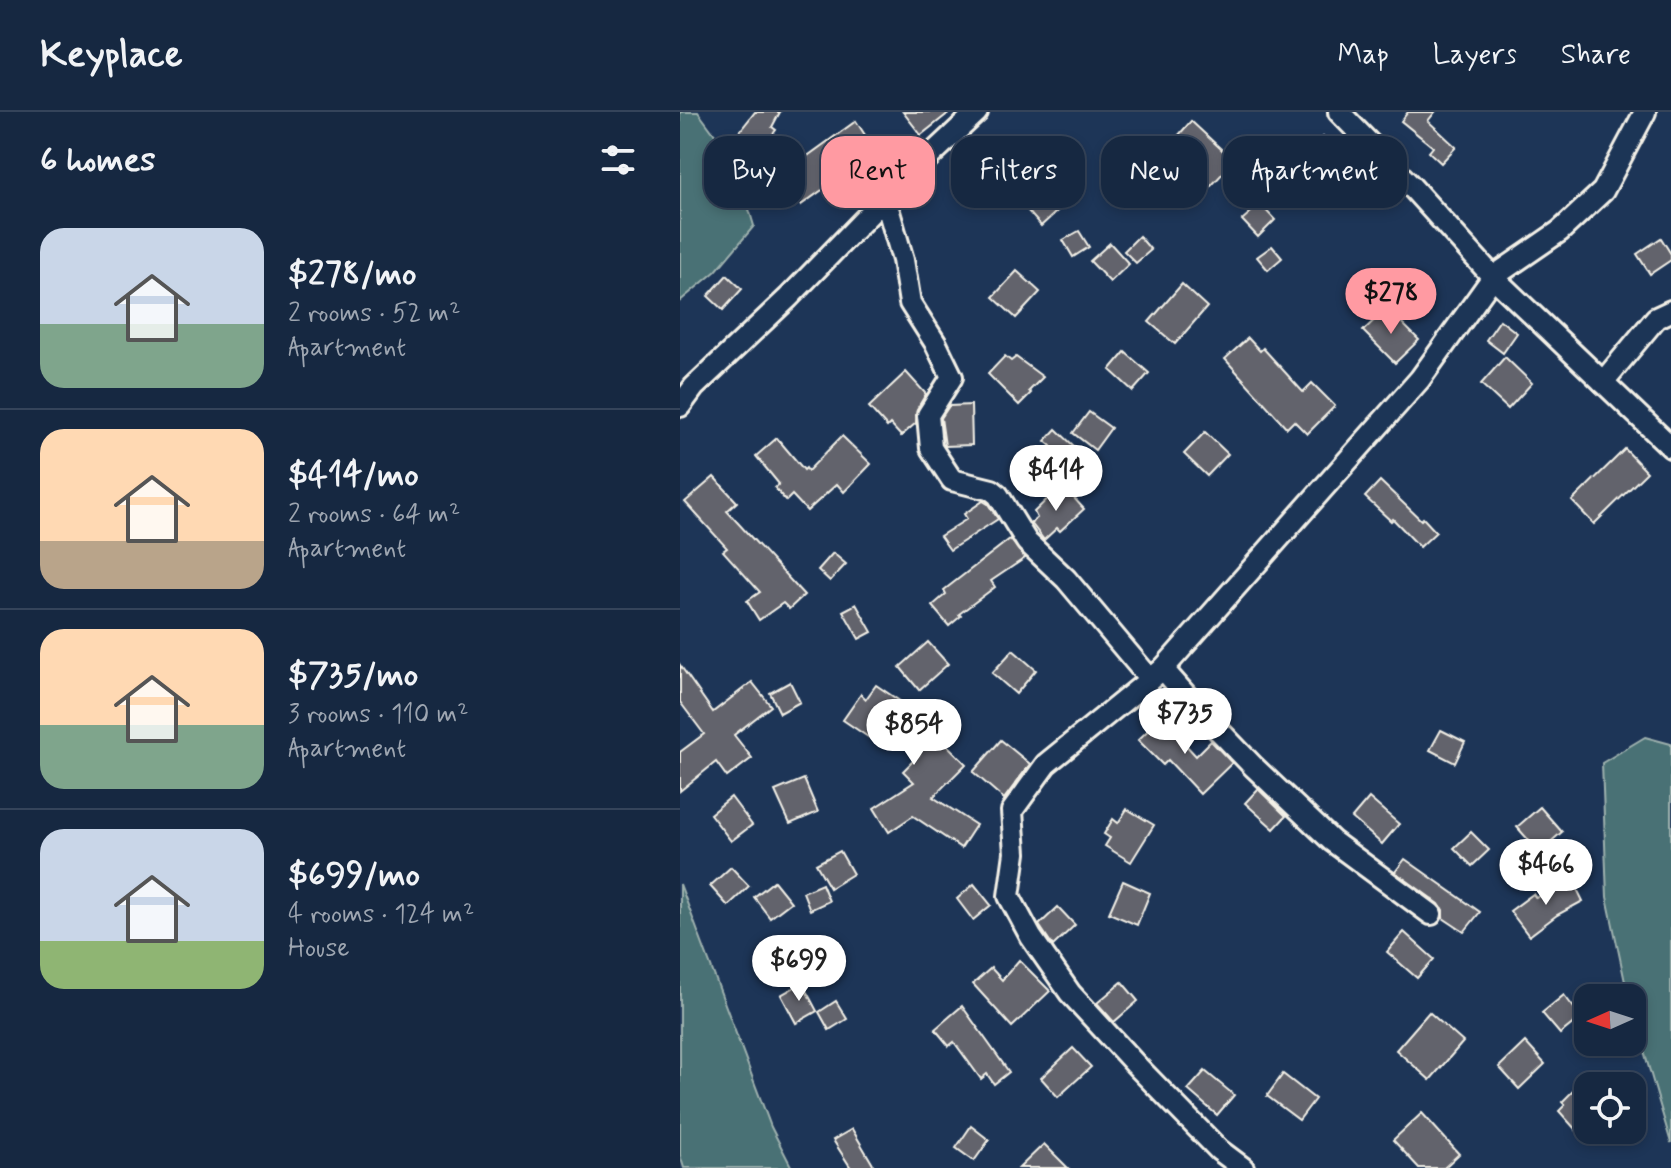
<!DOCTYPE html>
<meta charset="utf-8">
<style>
:root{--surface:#162841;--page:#1f3048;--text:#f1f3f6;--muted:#9ea6b1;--line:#35445a;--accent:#ff9aa2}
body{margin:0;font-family:Mynerve,sans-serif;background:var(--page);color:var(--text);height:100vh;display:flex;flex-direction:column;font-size:30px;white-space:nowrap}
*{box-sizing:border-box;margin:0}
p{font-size:26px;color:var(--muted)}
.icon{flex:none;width:44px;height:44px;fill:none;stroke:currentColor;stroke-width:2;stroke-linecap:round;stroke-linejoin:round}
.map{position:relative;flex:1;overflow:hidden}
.panel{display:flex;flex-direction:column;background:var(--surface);width:680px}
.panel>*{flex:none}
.top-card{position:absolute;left:24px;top:24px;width:760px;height:72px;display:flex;gap:16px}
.needle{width:52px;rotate:267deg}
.buttons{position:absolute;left:894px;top:872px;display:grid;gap:16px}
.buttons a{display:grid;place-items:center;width:72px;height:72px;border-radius:16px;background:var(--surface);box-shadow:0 4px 12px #0003,0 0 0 2px var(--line);font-size:40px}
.price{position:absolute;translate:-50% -68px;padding:0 18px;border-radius:28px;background:#fff;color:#222;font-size:26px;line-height:52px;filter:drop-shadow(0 2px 4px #0008)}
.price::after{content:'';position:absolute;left:50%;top:48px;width:24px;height:18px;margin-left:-12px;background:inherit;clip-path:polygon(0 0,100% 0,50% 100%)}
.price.current{background:var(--accent);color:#111}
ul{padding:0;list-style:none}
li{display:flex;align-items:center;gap:24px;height:200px;padding:0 40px}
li+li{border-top:2px solid var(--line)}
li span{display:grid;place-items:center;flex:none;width:224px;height:160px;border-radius:24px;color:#555}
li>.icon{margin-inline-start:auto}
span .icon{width:96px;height:96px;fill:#fffc;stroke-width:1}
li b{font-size:34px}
h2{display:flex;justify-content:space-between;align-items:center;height:96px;padding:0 40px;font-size:34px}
.pill{padding:0 28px;border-radius:24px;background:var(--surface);box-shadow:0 4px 12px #0003,0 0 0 2px var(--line);font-size:28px;line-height:72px}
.pill.current{background:var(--accent);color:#111}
header{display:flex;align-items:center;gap:48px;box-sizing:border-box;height:112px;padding:0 40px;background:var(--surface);border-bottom:2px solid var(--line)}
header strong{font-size:38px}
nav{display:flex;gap:44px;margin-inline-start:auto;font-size:28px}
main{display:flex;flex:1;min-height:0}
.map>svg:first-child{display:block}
.green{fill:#497175;stroke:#9eb1ae;stroke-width:2}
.building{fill:#62636c;stroke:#f4f1e8;stroke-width:2}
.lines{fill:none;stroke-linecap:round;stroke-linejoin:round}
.street-casing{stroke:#f4f1e8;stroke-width:26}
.street{stroke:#1d3557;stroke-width:20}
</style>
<header>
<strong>Keyplace</strong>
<nav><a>Map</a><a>Layers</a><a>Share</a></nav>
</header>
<main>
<section class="panel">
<h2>6 homes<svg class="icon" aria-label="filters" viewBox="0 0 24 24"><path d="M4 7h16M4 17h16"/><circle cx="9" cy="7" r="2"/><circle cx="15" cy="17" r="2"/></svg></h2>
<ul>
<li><span style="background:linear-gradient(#c9d6e8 60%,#7fa58c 0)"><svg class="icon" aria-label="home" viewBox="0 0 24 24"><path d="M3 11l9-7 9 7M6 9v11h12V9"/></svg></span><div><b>$278/mo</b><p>2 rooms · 52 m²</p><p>Apartment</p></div></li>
<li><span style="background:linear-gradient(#ffd9b3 70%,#b9a48a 0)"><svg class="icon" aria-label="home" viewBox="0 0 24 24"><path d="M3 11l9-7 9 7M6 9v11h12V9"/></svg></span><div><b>$414/mo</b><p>2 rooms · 64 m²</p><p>Apartment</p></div></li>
<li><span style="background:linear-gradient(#ffd9b3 60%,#7fa58c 0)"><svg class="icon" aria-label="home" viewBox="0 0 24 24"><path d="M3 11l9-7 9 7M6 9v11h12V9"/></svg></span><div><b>$735/mo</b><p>3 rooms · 110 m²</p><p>Apartment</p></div></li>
<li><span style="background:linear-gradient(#c9d6e8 70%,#8fb573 0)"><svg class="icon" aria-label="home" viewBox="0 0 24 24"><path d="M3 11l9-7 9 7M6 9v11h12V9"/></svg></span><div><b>$699/mo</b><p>4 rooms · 124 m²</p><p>House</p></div></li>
</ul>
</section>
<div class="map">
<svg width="991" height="1056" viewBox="0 0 991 1056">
<rect width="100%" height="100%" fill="#1d3557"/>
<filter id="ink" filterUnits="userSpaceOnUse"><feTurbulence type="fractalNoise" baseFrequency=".0125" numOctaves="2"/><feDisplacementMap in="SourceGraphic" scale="16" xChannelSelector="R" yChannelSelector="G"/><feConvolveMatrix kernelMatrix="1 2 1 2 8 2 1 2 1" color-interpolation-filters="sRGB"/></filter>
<g filter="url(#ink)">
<g class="green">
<path d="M0 0H18L55 50 74 114 36 159 0 189Z"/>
<path d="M965 625 991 632V1031L952 898V886H948V884L927 785 922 651Z"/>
<path d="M0 772 91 1015 112 1056H4L0 1043Z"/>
</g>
<g class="building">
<path d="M75 0H100L92 15 96 18 78 41 56 24Z"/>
<path d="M223 0H270L241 23Z"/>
<path d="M728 0H755L748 9 776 35 761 51 749 40 753 35 721 9Z"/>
<path d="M176 9 194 37 153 65 156 68 121 93 100 64Z"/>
<path d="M511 9 554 49 520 86 478 47Z"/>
<path d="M643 25 666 50 632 82 609 57Z"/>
<path d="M365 68 386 91 361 114 341 91Z"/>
<path d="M580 92 595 108 578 125 562 108Z"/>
<path d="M399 119 409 135 393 145 383 128Z"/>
<path d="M459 124 471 138 456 151 444 139Z"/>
<path d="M981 126 991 142V148L970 162 957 142Z"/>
<path d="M430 131 449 152 430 170 410 149Z"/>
<path d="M592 134 602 146 588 158 577 145Z"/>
<path d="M337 159 360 180 336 206 313 185Z"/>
<path d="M47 163 62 177 43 198 28 184Z"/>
<path d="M502 172 527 195 495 232 469 210Z"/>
<path d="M707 196 739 228 715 251 683 219Z"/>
<path d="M820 208 837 221 823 241 806 228Z"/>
<path d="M568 226 580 239 583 236 623 280 632 271 655 294 627 322 614 309 607 316 545 247Z"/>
<path d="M445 240 469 261 453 279 430 258Z"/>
<path d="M325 244 331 249 336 245 363 265 349 279 351 281 339 293 308 262Z"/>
<path d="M825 245 852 271 828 297 801 272Z"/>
<path d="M226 260 246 282 237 297 236 311 221 324 210 312 207 315 189 295Z"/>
<path d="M291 293 292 333 265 334 261 306 269 294Z"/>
<path d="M409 300 431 316 415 338 393 321Z"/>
<path d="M376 317 395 335 380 352 367 339 371 334 365 329Z"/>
<path d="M525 320 548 342 527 364 504 342Z"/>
<path d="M162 324 191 352 164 380 157 372 127 399 112 383 106 389 95 376 99 372 76 344 97 326 124 358 126 356 128 359Z"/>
<path d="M945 337 967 360 914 412 892 389Z"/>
<path d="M34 365 57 390 47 399 124 483 109 497 103 491 79 508 67 489 80 480 43 439 47 436 5 390Z"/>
<path d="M700 369 741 408 743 406 756 420 740 435 713 407 711 409 685 385Z"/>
<path d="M382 373 404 397 380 419 377 416 364 428 351 411 357 406 354 400Z"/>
<path d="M303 389 308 392 318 407 270 438 260 424 287 407 284 402Z"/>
<path d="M330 427 345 446 311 469 315 475 279 502 281 504 269 514 252 494 266 482 264 478Z"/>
<path d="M153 441 166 452 150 469 138 458Z"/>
<path d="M176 492 192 520 179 527 163 499Z"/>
<path d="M248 530 268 552 239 578 220 555Z"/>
<path d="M333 538 356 558 336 582 312 561Z"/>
<path d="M0 553 33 600 72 570 91 594 54 623 72 646 47 665 36 650 0 679V640L24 622 0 590Z"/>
<path d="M110 570 120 590 100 601 90 581Z"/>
<path d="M196 573 230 596 286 652 253 685 296 713 281 736 233 704 209 720 194 696 234 670 223 659 240 642 207 611 194 629 163 608 181 582 186 587Z"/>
<path d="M481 606 516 644 531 629 552 651 520 682 488 648 483 653 458 628Z"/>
<path d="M761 618 785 630 775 651 750 638Z"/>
<path d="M321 628 350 652 324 687 293 660Z"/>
<path d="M124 667 138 700 110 712 95 679Z"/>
<path d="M578 677 606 704 594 717 565 691Z"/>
<path d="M51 685 72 713 51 729 30 702Z"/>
<path d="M689 686 719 712 702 732 672 706Z"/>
<path d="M860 695 882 720 859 740 837 715Z"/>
<path d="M447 697 474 713 451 750 425 734 430 726 424 722 433 707 438 711Z"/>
<path d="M791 720 809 738 792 754 774 736Z"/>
<path d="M160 739 173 762 150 776 136 752Z"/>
<path d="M725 747 800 800 784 820 763 806V798L759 792 715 760Z"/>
<path d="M51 755 69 774 48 794 30 774Z"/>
<path d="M892 767 903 789 877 803 849 824 830 799 853 782 856 786Z"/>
<path d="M94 769 111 790 90 806 74 785Z"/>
<path d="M443 769 470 781 457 813 429 801Z"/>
<path d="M142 772 149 789 130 798 123 780Z"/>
<path d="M294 772 311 793 293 808 277 787Z"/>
<path d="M378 795 395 813 373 834 359 813Z"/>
<path d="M724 820 754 847 737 866 707 840Z"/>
<path d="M339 848 370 879 332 915 293 872 311 856 322 868Z"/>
<path d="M442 870 458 889 434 910 417 891Z"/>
<path d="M122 871 137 899 116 911 101 883Z"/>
<path d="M884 883 901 905 880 922 862 901Z"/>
<path d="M156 889 167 907 149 918 139 900Z"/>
<path d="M282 894 329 960 314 972 307 962 301 967 274 930 269 934 255 917Z"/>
<path d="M749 900 783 930 750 968 716 938Z"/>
<path d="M845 930 865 952 839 977 819 955Z"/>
<path d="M393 936 411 955 378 985 361 966Z"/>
<path d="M525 959 554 983 537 1003 508 978Z"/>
<path d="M603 962 635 987 619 1008 587 984Z"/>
<path d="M898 974 908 985V1007L896 1018 879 999 885 993 882 990Z"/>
<path d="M742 1001 779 1042 764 1056H739L713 1028Z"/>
<path d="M291 1014 309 1028 294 1049 276 1036Z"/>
<path d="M172 1017 195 1056H171L153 1028Z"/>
<path d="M364 1032 388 1056H339Z"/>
</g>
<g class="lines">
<defs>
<g id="street">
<path d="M659 0 730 73 813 165 991 335"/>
<path d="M205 86 223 148 230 191 256 232 272 265 248 303 251 336 272 368 312 378 318 383 347 430 386 467 470 567"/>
<path d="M923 270 976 206 991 199"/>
<path d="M0 294 14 275 108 186 205 86 297 0"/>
<path d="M483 557 520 599 574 655 652 729 751 802"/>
<path d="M563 1056 539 1038 458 955 390 881 351 825 329 784 335 741 332 699 366 652 483 557 740 267 813 165 880 119 923 79 965 0"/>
</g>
</defs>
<use href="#street" class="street-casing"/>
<use href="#street" class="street"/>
</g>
</g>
</svg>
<div class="buttons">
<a><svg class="needle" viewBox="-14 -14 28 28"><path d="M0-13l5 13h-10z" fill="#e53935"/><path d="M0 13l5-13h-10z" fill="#9ea6b1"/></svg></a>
<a><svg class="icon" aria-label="locate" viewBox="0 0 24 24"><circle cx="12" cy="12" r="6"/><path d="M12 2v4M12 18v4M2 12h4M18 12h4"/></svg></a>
</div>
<b class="price current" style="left:711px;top:224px">$278</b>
<b class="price" style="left:376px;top:401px">$414</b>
<b class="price" style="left:505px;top:644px">$735</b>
<b class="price" style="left:234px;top:655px">$854</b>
<b class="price" style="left:866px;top:795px">$466</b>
<b class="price" style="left:119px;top:891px">$699</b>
<div class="top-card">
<a class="pill">Buy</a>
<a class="pill current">Rent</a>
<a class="pill">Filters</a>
<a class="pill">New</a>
<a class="pill">Apartment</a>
</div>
</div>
</main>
